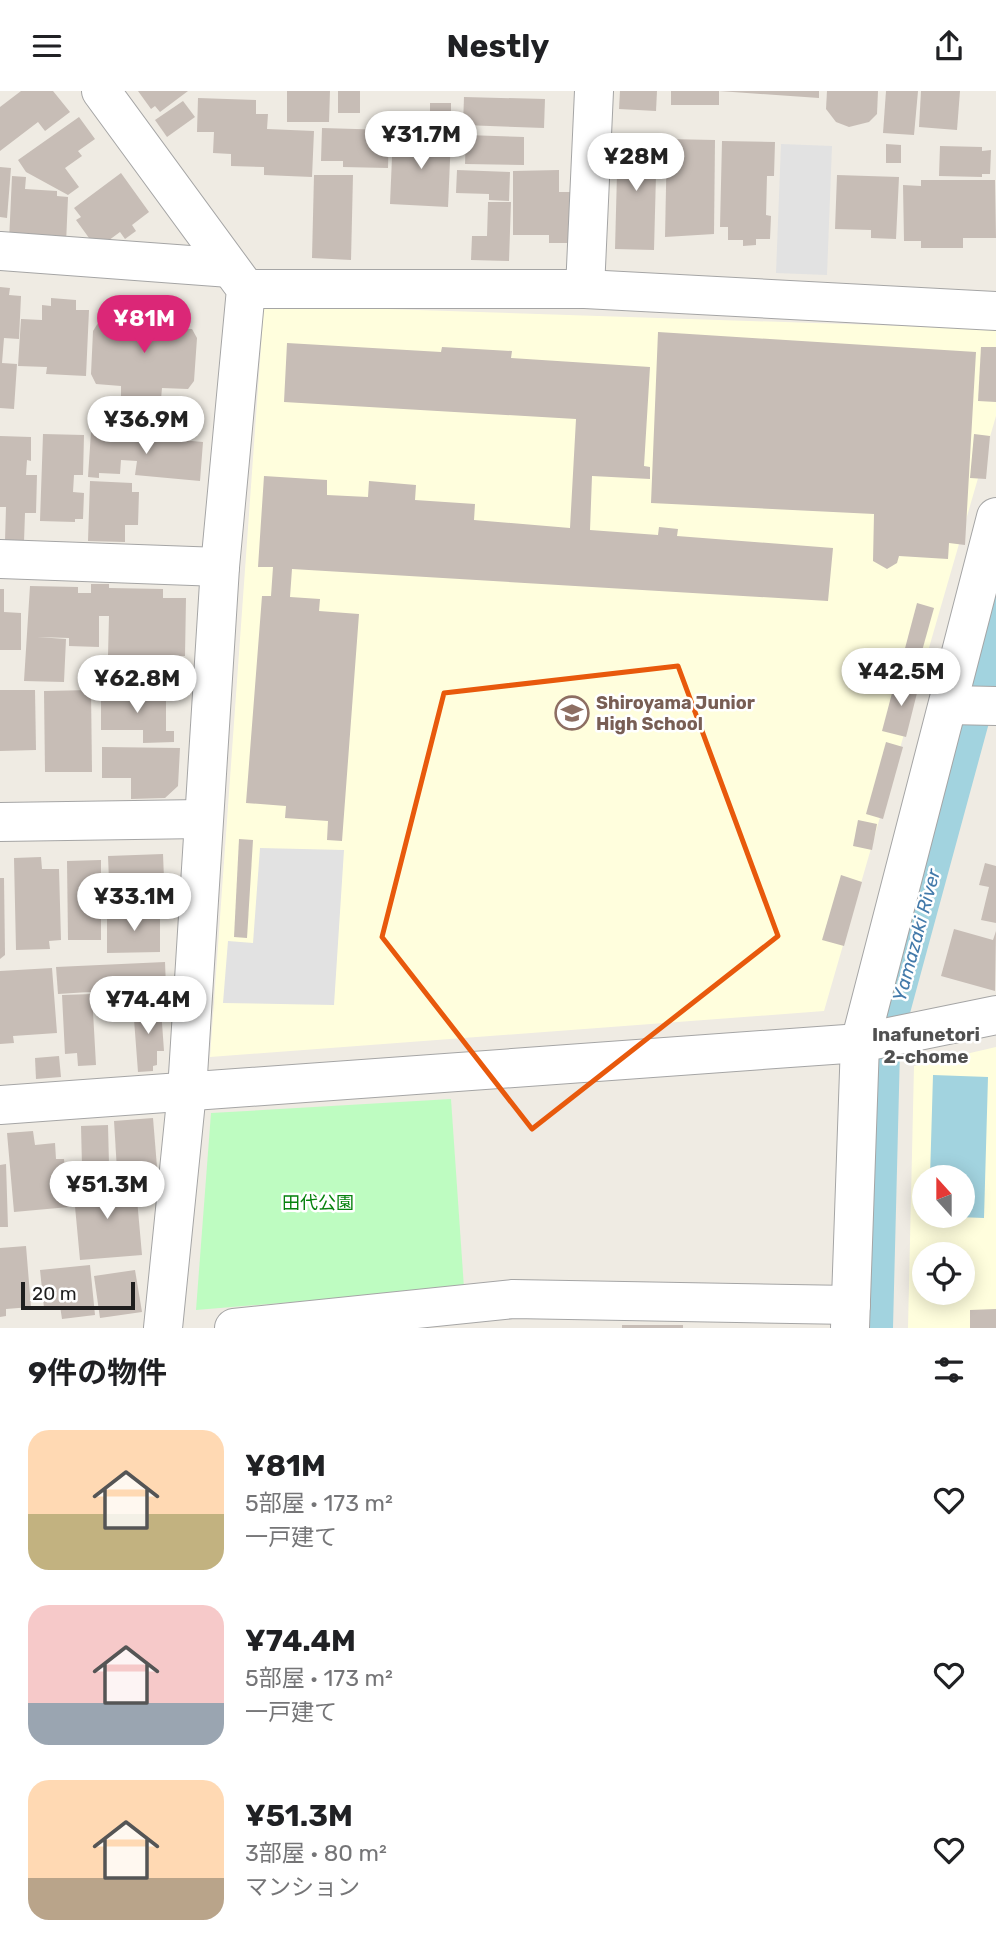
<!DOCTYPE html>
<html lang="ja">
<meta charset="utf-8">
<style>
:root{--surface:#fff;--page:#f6f6f6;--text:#202124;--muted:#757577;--accent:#db2777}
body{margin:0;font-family:Rubik,"Noto Sans JP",sans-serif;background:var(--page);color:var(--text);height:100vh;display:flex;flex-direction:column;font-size:26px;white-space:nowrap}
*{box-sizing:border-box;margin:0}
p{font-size:23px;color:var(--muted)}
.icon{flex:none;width:38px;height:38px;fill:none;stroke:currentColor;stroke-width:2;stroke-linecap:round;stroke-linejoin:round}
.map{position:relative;height:1237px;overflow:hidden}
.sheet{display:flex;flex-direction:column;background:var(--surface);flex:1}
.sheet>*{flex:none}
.needle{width:46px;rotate:339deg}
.controls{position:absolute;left:912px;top:1074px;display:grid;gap:14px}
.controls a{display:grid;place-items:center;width:63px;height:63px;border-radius:50%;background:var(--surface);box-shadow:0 4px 18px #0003;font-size:35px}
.scale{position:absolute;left:21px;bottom:18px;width:114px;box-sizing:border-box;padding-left:7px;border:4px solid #1e1e1e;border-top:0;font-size:19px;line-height:24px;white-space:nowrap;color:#1e1e1e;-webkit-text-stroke:5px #fff;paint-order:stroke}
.price{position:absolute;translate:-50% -60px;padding:0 16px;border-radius:24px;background:#fff;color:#222;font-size:23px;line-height:46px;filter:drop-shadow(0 2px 4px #0008)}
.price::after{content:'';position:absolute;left:50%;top:42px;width:21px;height:16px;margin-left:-10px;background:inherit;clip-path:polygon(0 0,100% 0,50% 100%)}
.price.on{background:var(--accent);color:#fff}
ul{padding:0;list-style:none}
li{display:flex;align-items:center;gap:21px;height:175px;padding:0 28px}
li span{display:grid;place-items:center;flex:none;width:196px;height:140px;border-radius:21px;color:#555}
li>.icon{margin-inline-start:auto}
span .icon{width:84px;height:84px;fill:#fffc;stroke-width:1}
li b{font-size:30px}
h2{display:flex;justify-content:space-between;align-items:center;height:84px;padding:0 28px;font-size:30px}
header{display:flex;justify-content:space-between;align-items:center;height:91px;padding:0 28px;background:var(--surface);font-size:32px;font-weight:700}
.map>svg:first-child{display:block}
.education{fill:#fffedd;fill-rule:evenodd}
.park{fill:#befcc1}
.parking{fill:#e2e2e2}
.water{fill:#a2d3df}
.building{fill:#c7bdb6}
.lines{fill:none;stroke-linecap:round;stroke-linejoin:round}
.minor-casing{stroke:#a5a5a5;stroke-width:40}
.minor{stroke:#fff;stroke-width:38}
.marked{fill:none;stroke:#e8590c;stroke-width:5;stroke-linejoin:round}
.labels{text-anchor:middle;stroke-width:5;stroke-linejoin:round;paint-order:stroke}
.education-label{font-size:18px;font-weight:bold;fill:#785e54;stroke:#fff;text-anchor:start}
.park-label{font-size:18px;fill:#06820d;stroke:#fff}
.water-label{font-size:19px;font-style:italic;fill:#437aaa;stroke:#fff}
.neighbourhood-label{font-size:19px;font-weight:bold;fill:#515151;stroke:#fff}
</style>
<header><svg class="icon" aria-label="menu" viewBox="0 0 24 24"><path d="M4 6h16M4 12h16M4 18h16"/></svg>Nestly<svg class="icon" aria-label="share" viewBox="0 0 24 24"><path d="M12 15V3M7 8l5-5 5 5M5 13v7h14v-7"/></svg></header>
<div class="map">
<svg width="996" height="1237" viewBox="0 0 996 1237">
<rect width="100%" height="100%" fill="#efebe3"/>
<g class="education">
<path d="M264 214 996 238V325L824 920 210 966Z"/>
<path d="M996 956V1237H908L914 975ZM924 1087H962V1125H924ZM924 1164H962V1202H924Z"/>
</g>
<path class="park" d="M451 1008 464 1197 196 1219 211 1022Z"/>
<g class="parking">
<path d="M781 53 832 55 827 184 776 182Z"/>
<path d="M260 757 344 759 334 914 223 912 228 850 253 852Z"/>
</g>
<g class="water">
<path d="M996 485V606L900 959 893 1237H863L871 968Z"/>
<path d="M933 984 988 986 984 1127 932 1125H962V1087H930Z"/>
</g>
<g class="building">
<path d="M21 0H53L70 21 45 40 38 31 0 60V16Z"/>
<path d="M138 0H188L160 21 155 15 151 18Z"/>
<path d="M287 0H330L329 31H287Z"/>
<rect x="338" y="0" width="22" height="22"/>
<path d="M620 0H657L656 20 619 18Z"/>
<rect x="671" y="0" width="48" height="14"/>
<path d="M719 0H819V7Z"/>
<path d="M827 0H878L877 23 869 31 849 36 836 31 826 18Z"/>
<path d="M886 0H918L914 44 883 42Z"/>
<path d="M921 0H960L957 39 919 36Z"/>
<path d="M464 6 545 8 544 37 463 34Z"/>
<path d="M198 7 256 9V23H268L267 38 314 40 312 86 264 84V76L231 75V63L213 62 214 41H197Z"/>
<path d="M183 10 195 26 167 46 155 29Z"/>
<rect x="430" y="12" width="21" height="26"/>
<path d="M79 26 95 48 78 60 82 65 65 77 79 96 68 104 26 81 18 69Z"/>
<path d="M322 37 389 39 388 77 343 76V70H321Z"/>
<path d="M393 43 451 46 448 116 390 113Z"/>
<path d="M466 44 524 46V74L465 73Z"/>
<path d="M618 45 657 46 654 159 615 158Z"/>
<path d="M667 48 715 49 714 143 665 146Z"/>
<path d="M722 50 775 51 774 85H767L766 124 771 125 770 148H756V154L743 155V149H728V136H720Z"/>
<path d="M886 53 901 54V72H886Z"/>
<path d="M940 55 982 56V60L991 59 990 83H982V86L939 85Z"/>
<path d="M0 76 11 77 7 127 0 126Z"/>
<path d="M457 79 510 81 509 110 489 109V103L456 102Z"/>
<path d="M559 79V101H573V152H549V144H513V80Z"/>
<path d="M121 82 149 121 132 134 136 140 125 148 120 141 97 158 76 129 81 126 74 117Z"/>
<path d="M314 84H353L351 169 312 167Z"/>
<path d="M837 84 899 86 896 148 871 147V139L835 138Z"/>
<path d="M12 85 26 86 25 98 57 100V105L68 106 66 153 9 150Z"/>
<path d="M921 89H995L996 147H963V157H921V150H904L903 94 921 95Z"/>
<path d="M488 111H511L509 170 471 169 472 145H487Z"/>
<path d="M0 196 10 197 9 204 21 205 19 248 4 247 2 272 17 273 14 318 0 317Z"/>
<path d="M51 207 76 209V219H89L86 285 46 283 47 276 18 275 21 228 42 229V214L51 215Z"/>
<path d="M135 217 168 219 167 237 192 238 197 247 194 290 188 298 162 297 161 308 121 306V295L96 293 91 283 93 240 98 232 134 234Z"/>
<path d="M658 241 976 261 965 454 949 452 948 468 899 465 897 472 887 478 873 470 874 423 651 412Z"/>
<path d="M287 252 441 261 442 256 512 260 511 267 650 276 644 375 650 376V388L592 385 590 439 658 444 659 436 678 438 677 445 833 457 828 510 292 478 290 506 320 508 319 520 359 523 342 750 327 749 328 730 285 727 286 715 246 712 262 505H271L273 476H258L264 385 327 389V404L368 406 369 390 416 394 415 409 475 413 474 429 570 437 576 328 284 311Z"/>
<path d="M981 256H996V311L978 310Z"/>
<path d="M149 323 179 325 178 345 148 343Z"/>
<path d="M91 341 203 351 200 390 135 384 137 370 121 369 120 383 99 382V387L88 386Z"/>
<path d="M43 343 84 344 83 384H74L73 401 84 402 83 428H75V431L40 430Z"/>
<path d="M974 343 990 345 986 388 970 387Z"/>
<path d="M0 345 31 346V370L27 369 26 384H37L36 422H25L24 451 5 450 6 416H0Z"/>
<path d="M90 390 132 392V401H139L138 434H125V451L88 450Z"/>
<path d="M91 493H109V497L163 498V507H186L185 565 108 564 109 525H99V556L69 555V547L37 546 66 548 64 591 24 590 30 495 78 496V502H91Z"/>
<path d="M0 498H4V521L21 522V559H0Z"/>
<path d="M917 512 934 517 915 585 899 580Z"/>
<path d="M160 576 188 577 187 595 159 593Z"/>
<path d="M896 587 919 594 906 646 882 640Z"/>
<path d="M0 599H35L36 659 0 660Z"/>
<path d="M91 599 92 681H45L44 600Z"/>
<path d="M101 602H166V640H174V651L143 652V639H101Z"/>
<path d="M886 651 903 656 883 728 866 723Z"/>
<path d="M102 656 180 657 178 695 165 707 131 708V687H102Z"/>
<path d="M858 729 877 733 872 759 853 755Z"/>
<path d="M239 748 253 749 247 847 234 846Z"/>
<path d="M163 763 165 813 110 814 108 765Z"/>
<path d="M41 766 42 778H59L61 849 49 850 50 858 16 859 14 767Z"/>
<path d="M101 769V849H68L67 770Z"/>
<path d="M985 772 996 775V832L981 829 989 796 979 794Z"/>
<path d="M841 784 862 791 844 855 822 849Z"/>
<path d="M0 787H4L5 864 0 868Z"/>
<path d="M160 823V861L107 862V824Z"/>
<path d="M954 838 993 849 996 840 995 900 941 885Z"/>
<path d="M165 871 166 896 58 903 56 876Z"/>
<path d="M52 877 57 942 13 945 14 952 0 953V880Z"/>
<path d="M92 903 96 974 78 975 77 962 65 963 62 904Z"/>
<path d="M156 913V918H161L164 960H157V974L153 975V980L138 981 133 915Z"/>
<path d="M59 965 61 986 36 988 35 967Z"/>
<path d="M153 1027 157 1076 117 1079 114 1030Z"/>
<path d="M108 1034 109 1074 82 1075 81 1035Z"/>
<path d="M33 1040 35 1054 55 1052 56 1068H64L69 1116 14 1121 7 1042Z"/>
<path d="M6 1073 8 1136H0V1074Z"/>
<path d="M112 1090V1099L136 1097 142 1164 80 1169 73 1094Z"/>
<path d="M26 1155 31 1216 6 1218V1225L0 1226V1157Z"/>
<path d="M90 1174 95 1224 62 1228 60 1215 44 1217 40 1179Z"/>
<path d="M135 1179 142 1221 100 1227 94 1185Z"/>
<path d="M996 1218V1237H970V1219Z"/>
<rect x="622" y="1234" width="61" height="3"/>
</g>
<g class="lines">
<defs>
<g id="minor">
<path d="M101 0 246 198 220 476 187 1000 163 1237"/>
<path d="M0 160 230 177"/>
<path d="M246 198H585L996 220"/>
<path d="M585 198 594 0"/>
<path d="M0 468 220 476"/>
<path d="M949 614 996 615"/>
<path d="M0 731 202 728"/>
<path d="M0 1014 860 952 996 924"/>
<path d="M234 1237 513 1208 851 1214"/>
<path d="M850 1237 860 952 996 426"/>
</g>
</defs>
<use href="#minor" class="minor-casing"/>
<use href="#minor" class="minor"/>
</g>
<path class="marked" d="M678 575 778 845 532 1038 382 846 444 602Z"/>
<defs>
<symbol id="school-ring" viewBox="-11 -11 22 22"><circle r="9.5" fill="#fff" stroke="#8d6e63" stroke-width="1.5"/><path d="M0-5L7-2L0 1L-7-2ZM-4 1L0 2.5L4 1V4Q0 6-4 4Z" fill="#8d6e63"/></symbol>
</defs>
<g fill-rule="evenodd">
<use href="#school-ring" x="553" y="603" width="38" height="38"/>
</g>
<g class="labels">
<g class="education-label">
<text x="596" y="618">Shiroyama Junior<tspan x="596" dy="21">High School</tspan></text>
</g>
<g class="park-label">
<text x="318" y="1118">田代公園</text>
</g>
<g class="water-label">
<text transform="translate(916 844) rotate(-75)" y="7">Yamazaki River</text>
</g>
<g class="neighbourhood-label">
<text x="926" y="950">Inafunetori<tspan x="926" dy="22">2-chome</tspan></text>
</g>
</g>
</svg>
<div class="controls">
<a><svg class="needle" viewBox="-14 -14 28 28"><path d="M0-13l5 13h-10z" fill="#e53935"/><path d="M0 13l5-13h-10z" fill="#757577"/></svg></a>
<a><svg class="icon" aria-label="locate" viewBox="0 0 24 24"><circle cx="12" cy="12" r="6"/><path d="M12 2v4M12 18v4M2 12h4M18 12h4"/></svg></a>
</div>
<div class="scale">20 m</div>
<b class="price" style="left:421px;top:80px">¥31.7M</b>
<b class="price" style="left:636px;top:102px">¥28M</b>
<b class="price on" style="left:144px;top:264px">¥81M</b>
<b class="price" style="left:146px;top:365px">¥36.9M</b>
<b class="price" style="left:901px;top:617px">¥42.5M</b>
<b class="price" style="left:137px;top:624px">¥62.8M</b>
<b class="price" style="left:134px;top:842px">¥33.1M</b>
<b class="price" style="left:148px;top:945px">¥74.4M</b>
<b class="price" style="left:107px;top:1130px">¥51.3M</b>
</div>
<section class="sheet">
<h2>9件の物件<svg class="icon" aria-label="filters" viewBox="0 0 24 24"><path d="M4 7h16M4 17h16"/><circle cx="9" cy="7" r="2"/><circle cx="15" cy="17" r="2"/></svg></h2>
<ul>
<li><span style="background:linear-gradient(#ffd9b3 60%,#c2b280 0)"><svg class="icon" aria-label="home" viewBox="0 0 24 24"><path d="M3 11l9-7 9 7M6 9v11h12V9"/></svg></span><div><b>¥81M</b><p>5部屋 · 173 m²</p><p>一戸建て</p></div><svg class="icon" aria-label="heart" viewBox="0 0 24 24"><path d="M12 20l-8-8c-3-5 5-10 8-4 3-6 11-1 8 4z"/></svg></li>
<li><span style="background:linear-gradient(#f6c9c9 70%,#9aa5b1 0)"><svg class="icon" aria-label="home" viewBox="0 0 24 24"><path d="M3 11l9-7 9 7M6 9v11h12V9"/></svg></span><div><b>¥74.4M</b><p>5部屋 · 173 m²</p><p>一戸建て</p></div><svg class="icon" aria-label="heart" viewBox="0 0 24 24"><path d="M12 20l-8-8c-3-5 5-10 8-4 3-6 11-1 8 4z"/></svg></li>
<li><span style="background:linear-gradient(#ffd9b3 70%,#b9a48a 0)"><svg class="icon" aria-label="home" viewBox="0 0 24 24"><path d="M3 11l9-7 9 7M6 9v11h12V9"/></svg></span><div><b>¥51.3M</b><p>3部屋 · 80 m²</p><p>マンション</p></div><svg class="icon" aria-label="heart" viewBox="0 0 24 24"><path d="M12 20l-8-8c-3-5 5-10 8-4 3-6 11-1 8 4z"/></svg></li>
</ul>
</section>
